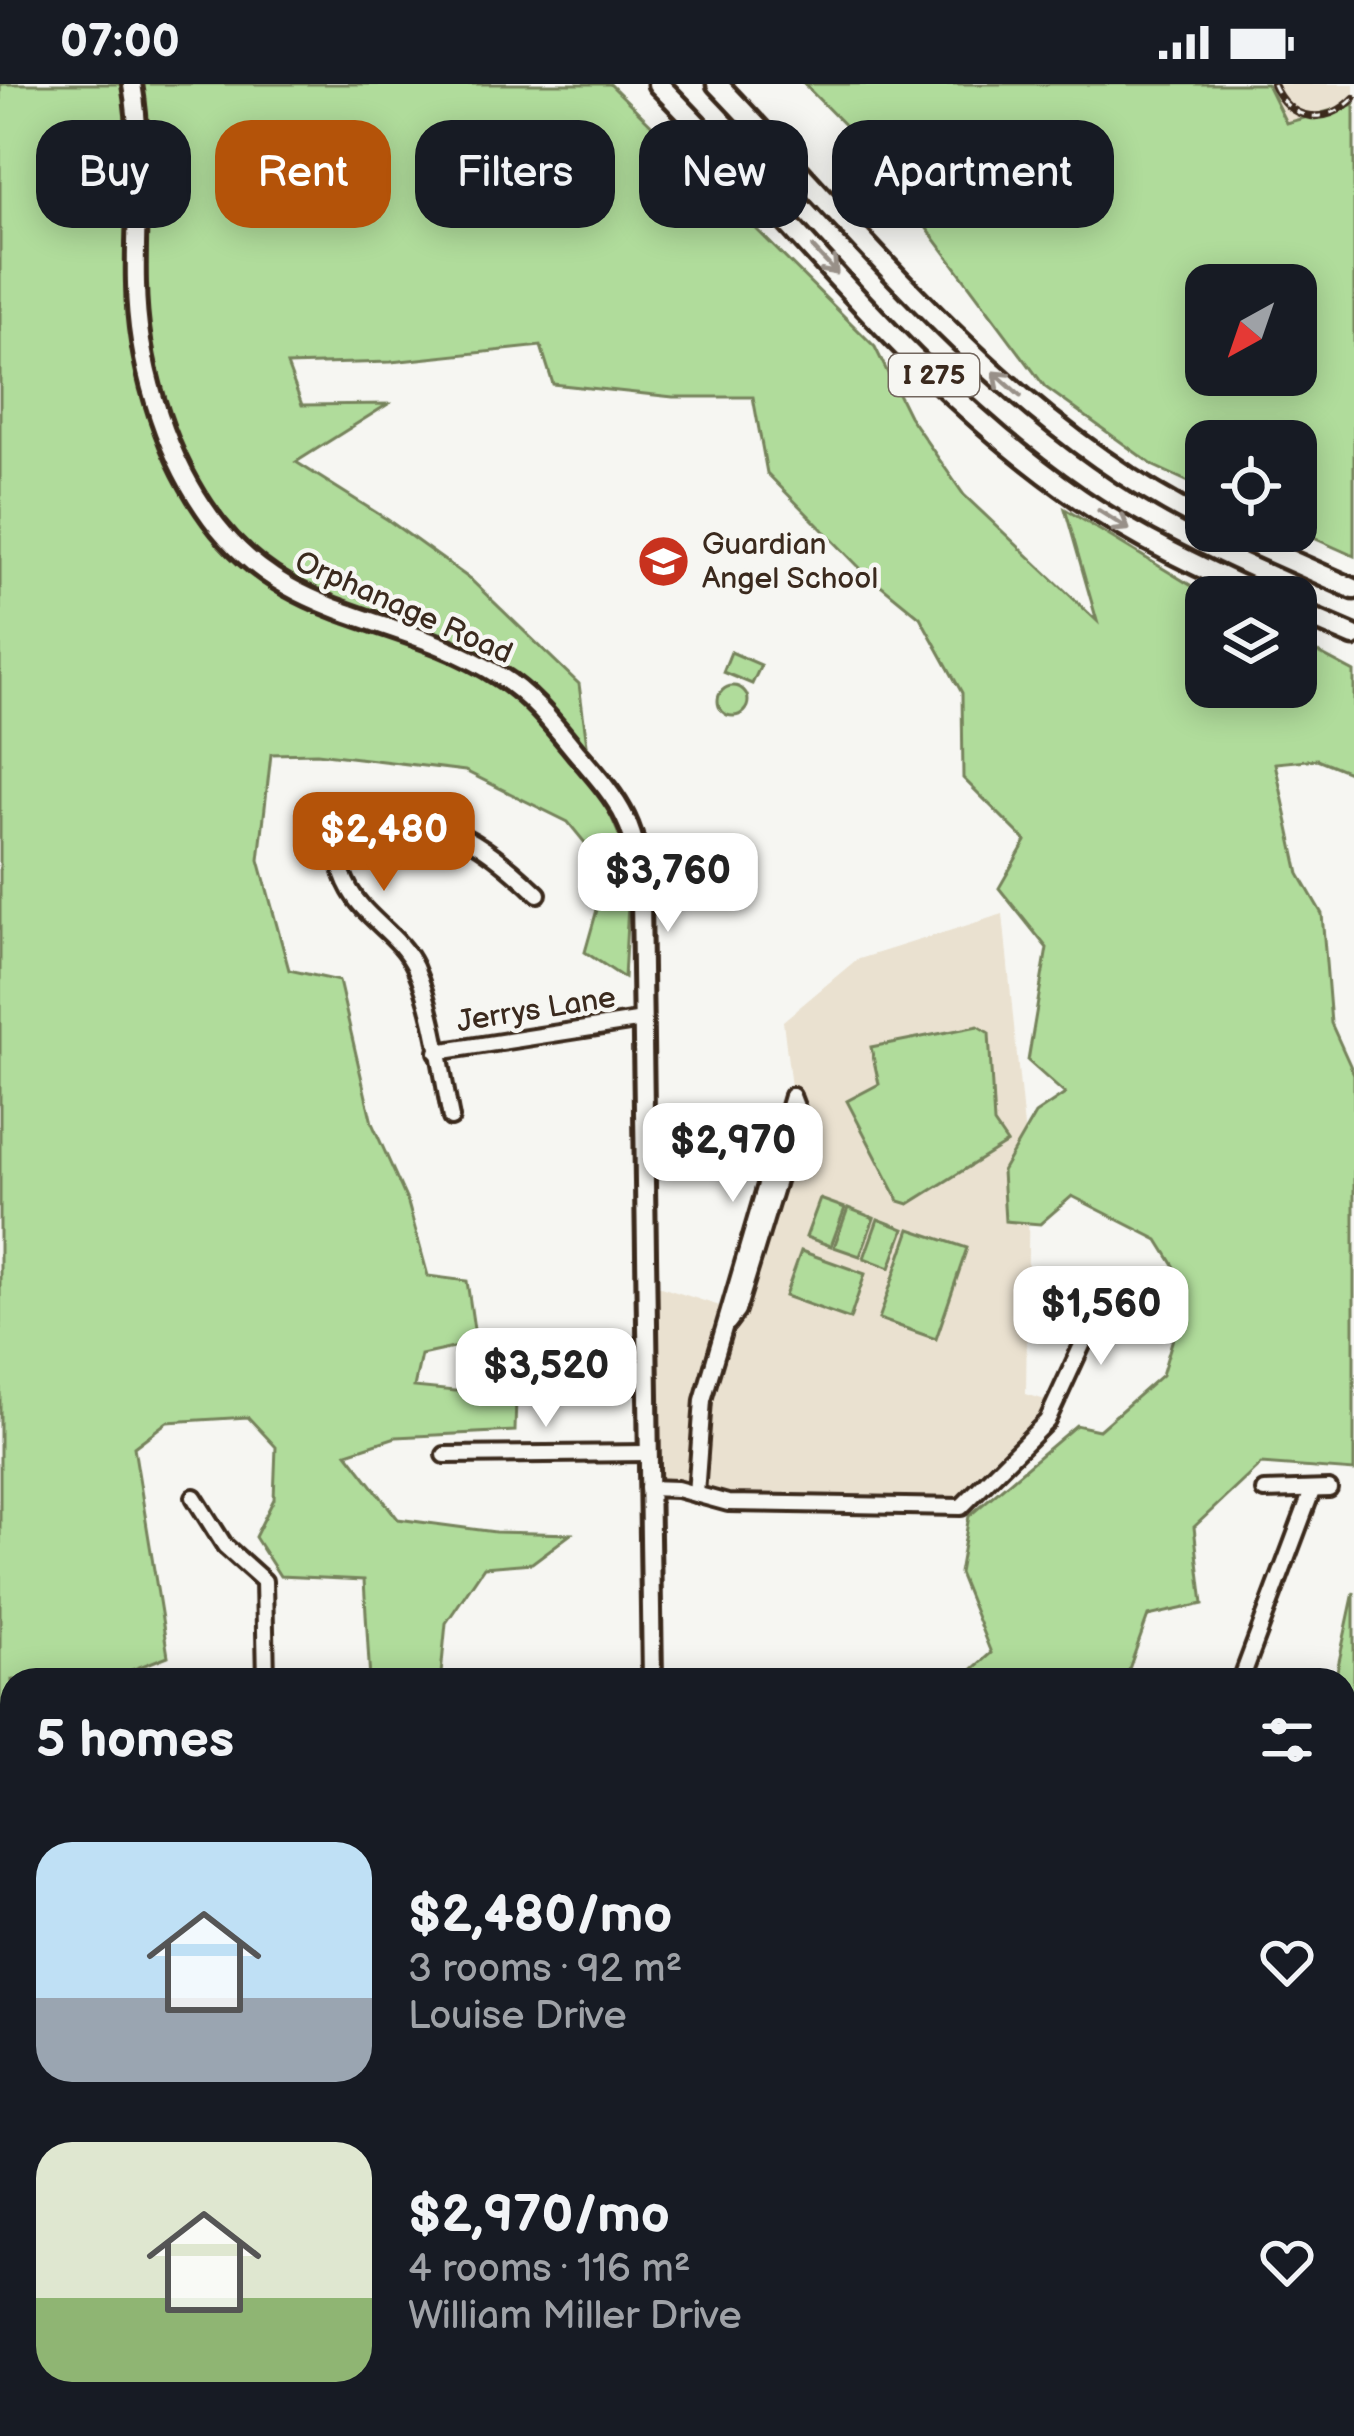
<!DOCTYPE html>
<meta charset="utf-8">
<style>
:root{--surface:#171b24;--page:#20242c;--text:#f1f3f6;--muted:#9ea1a6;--accent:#b45309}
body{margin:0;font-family:"Balsamiq Sans",sans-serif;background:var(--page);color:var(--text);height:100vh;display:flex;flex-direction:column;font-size:45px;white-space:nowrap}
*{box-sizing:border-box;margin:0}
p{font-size:39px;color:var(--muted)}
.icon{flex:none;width:66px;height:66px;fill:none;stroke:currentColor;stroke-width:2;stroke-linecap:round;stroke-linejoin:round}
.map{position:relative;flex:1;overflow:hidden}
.details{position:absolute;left:0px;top:1584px;width:1356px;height:768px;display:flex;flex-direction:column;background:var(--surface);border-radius:36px 36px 0 0;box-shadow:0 6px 30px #0003}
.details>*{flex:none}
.hud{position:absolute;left:36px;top:36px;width:1284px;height:108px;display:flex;gap:24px}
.needle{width:78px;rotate:220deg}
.fabs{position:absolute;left:1185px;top:180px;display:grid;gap:24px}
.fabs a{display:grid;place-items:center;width:132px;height:132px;border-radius:24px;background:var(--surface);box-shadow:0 6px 30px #0003;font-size:60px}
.price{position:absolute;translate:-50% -102px;padding:0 27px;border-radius:24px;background:#fff;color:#222;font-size:39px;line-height:78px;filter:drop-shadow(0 3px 6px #0008)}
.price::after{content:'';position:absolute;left:50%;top:72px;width:36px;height:27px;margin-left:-18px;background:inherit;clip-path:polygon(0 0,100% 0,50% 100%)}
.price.active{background:var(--accent);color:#fff}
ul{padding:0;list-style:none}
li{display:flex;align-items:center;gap:36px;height:300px;padding:0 36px}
li span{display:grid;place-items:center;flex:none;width:336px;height:240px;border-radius:36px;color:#555}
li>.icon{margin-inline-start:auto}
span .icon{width:144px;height:144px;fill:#fffc;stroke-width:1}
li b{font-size:51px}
h2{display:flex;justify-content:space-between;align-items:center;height:144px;padding:0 36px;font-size:51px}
.pill{padding:0 42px;border-radius:36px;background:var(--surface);box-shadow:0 6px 30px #0003;font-size:42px;line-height:108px}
.pill.active{background:var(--accent);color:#fff}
.status{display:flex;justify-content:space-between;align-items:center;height:84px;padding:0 60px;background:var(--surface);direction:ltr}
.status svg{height:33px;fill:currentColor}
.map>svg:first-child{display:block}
.built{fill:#eae1d0}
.green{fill:#b0dc9b;stroke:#76835c;stroke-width:3;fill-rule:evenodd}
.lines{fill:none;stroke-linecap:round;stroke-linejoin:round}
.minor-casing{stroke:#3b2a1e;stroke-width:22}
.major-casing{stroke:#3b2a1e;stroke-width:26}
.highway-casing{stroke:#3b2a1e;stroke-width:27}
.minor{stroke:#f6f6f2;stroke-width:14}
.major{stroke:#f6f6f2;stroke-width:16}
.highway{stroke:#f6f6f2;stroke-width:18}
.rail-casing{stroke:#3b2a1e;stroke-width:8}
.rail{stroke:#f6f6f2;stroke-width:3;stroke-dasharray:9;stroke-linecap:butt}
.oneway{stroke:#989088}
.labels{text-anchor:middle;stroke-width:9;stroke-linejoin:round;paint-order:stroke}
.shield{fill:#f6f6f2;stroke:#73675e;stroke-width:3}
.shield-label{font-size:27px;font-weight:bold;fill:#3b2a1e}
.poi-label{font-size:30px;fill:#3b2a1e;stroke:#f6f6f2;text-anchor:start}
.street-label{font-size:30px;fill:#3b2a1e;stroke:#f6f6f2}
</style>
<div class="status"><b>07:00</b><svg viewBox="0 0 49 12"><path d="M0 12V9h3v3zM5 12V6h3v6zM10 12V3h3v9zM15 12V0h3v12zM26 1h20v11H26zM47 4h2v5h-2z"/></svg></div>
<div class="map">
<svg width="1354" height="2352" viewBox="0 0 1354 2352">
<rect width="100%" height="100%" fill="#f6f6f2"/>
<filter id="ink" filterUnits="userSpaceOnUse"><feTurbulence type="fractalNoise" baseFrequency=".00833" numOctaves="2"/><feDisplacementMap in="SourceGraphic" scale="24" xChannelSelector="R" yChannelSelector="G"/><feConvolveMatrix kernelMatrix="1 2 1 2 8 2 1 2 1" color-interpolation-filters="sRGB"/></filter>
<g filter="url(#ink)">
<g class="built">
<path d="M1267 0H1354V20L1286 39Z"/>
<path d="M1003 830 1029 1095 1026 1310 1058 1320 961 1423 728 1419 648 1404 645 1198 726 1224 792 1012 783 937 856 876Z"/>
<path d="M12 2020V2201L0 2202V2025Z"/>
</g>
<g class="green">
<path d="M0 0H610L875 263 909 332 964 411 1097 537 1065 425 1210 513H1206V603H1296V557L1354 588V690L1317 675 1275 679 1299 790 1322 830 1331 939 1354 990V1387L1261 1380 1194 1443 1203 1520 1148 1532 1125 1596H960L991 1569 959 1489 969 1432 1076 1341 1099 1346 1162 1291 1188 1204 1158 1156 1072 1112 1040 1140 1005 1137 1002 1087 1035 1030 1065 1010 1028 977 1047 864 999 804 1026 757 963 694 962 609 920 533 861 485 767 389 753 313H673L553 300 541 262 391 278 287 281 302 321 388 320 296 378 388 436 470 495 579 600 590 683 622 758 629 801 624 894 585 868 608 787 568 738 465 687 317 669 271 670 259 776 289 886 339 897 372 1039 408 1119 428 1192 467 1197 476 1259 421 1271 414 1303 516 1313 515 1347 396 1353 347 1369 398 1435 495 1448 571 1450 532 1479 484 1483 446 1539 441 1590 493 1596H370L364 1496 280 1492 255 1453 274 1415 276 1363 248 1333 167 1338 134 1363 168 1572 129 1587 125 1596H12V1724L0 1725Z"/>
<path d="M804 0H1267L1286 39 1354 20V472L1296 446V357H1206V406L1154 382 1045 303 867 64ZM1206 201H1296V291H1206Z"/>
<path d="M731 568 761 581 752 600 723 588Z"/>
<circle cx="733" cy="617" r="15"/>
<path d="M978 942 989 949 994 1040 1007 1059 909 1120 899 1117 847 1017 879 1000 871 963Z"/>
<path d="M820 1115 845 1124 831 1162 806 1153Z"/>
<path d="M848 1124 874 1134 860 1172 834 1163Z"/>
<path d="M878 1135 904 1145 890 1184 864 1174Z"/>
<path d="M910 1145 967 1164 936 1255 879 1235Z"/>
<path d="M801 1167 865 1190 850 1235 785 1212Z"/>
<path d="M1354 1508V1631L1344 1630V1596H1335Z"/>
<path d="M12 1850V1933L0 1936V1856Z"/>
<path d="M1228 2340H1260L1288 2352H1221Z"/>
</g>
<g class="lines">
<defs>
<g id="minor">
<path d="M437 968 643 936"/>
<path d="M451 1034C441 985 435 928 415 883 400 851 367 836 350 806 325 762 341 712 398 728 463 746 490 764 538 810"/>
<path d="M728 1239 737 1227 795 1038 797 1025 792 1012"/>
<path d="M445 1371 647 1369"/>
<path d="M648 1404 677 1405 728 1419 961 1423 1047 1337 1095 1233 1109 1227V1218L1096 1210 1086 1222 1095 1233"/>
<path d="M1264 1407 1329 1405"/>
<path d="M696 1410 703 1316 792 1012"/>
<path d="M194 1413 225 1462 264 1497 266 1596"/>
<path d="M1241 1596 1312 1407"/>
<path d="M593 2340 594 2352"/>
<path d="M76 2352 77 2340"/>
<path d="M231 2352V2340"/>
<path d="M271 2352 284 2340"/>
<path d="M1135 2352V2340"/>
</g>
<g id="major">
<path d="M132 0C144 66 134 133 136 200 137 275 162 362 204 424 282 541 397 526 500 592 531 611 554 641 577 669 623 722 638 741 641 814L652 1596"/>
<path d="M0 2202 12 2201"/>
<path d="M1344 2250 1354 2252"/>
<path d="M859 2352 860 2340"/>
</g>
<g id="highway">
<path d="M658 0C796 139 917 303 1080 415 1137 454 1201 484 1265 513"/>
<path d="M717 0C868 157 1007 339 1206 438"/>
<path d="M1224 447 1354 505"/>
<path d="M1296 527 1354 552"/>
</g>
</defs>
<use href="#minor" class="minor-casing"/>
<use href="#major" class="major-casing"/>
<use href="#highway" class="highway-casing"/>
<use href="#minor" class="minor"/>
<use href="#major" class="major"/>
<use href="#highway" class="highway"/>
<defs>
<path id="rail" d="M1273 0C1289 38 1326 42 1354 14"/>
</defs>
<use href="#rail" class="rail-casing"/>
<use href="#rail" class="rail"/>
</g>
<defs><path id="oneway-shaft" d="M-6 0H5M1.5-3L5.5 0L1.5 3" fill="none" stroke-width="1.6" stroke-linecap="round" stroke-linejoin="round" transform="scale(3)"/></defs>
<g class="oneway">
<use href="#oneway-shaft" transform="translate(825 177) rotate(47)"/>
<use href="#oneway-shaft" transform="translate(1007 300) rotate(-138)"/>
<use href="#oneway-shaft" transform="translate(1114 436) rotate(32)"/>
</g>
</g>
<defs>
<symbol id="school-disc" viewBox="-11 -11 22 22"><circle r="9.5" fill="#c8321e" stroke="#f6f6f2"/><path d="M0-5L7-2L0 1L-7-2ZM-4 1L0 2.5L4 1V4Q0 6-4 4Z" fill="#fff"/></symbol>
</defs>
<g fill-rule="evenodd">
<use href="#school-disc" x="634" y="448" width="59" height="59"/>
</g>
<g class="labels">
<rect class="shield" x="889" y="270" width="90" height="42" rx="9"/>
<g class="shield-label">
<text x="934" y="300">I 275</text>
</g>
<g class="poi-label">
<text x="702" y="470">Guardian<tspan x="702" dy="34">Angel School</tspan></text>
</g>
<g class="street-label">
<text transform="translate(404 523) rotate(24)" y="10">Orphanage Road</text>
<text transform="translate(536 925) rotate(-9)" y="10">Jerrys Lane</text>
</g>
</g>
</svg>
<div class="fabs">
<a><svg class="needle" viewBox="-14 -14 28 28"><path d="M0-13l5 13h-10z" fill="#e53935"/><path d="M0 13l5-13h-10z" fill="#9ea1a6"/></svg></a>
<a><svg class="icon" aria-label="locate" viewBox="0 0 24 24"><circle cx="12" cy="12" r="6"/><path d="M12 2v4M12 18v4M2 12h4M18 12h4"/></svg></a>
<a><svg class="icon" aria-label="layers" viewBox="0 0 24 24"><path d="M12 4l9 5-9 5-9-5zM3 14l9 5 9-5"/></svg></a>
</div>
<b class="price active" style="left:384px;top:810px">$2,480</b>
<b class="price" style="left:668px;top:851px">$3,760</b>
<b class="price" style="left:733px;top:1121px">$2,970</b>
<b class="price" style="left:1101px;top:1284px">$1,560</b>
<b class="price" style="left:546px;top:1346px">$3,520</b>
<div class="hud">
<a class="pill">Buy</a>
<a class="pill active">Rent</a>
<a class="pill">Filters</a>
<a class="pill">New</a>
<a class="pill">Apartment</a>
</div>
<section class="details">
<h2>5 homes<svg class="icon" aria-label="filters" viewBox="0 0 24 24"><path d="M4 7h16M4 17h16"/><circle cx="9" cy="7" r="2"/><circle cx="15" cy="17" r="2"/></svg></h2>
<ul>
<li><span style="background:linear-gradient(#bfe0f5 65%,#9aa5b1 0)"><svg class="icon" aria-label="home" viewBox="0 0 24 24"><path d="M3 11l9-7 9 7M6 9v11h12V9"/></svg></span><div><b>$2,480/mo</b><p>3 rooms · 92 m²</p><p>Louise Drive</p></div><svg class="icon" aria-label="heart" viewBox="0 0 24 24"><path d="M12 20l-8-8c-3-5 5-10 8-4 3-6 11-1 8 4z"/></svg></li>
<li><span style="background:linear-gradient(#dfe7d0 65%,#8fb573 0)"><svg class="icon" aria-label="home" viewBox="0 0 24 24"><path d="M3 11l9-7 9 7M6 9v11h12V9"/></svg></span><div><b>$2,970/mo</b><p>4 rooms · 116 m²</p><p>William Miller Drive</p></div><svg class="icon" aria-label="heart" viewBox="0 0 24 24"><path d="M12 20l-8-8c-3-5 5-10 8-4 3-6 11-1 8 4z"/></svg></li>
</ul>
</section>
</div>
